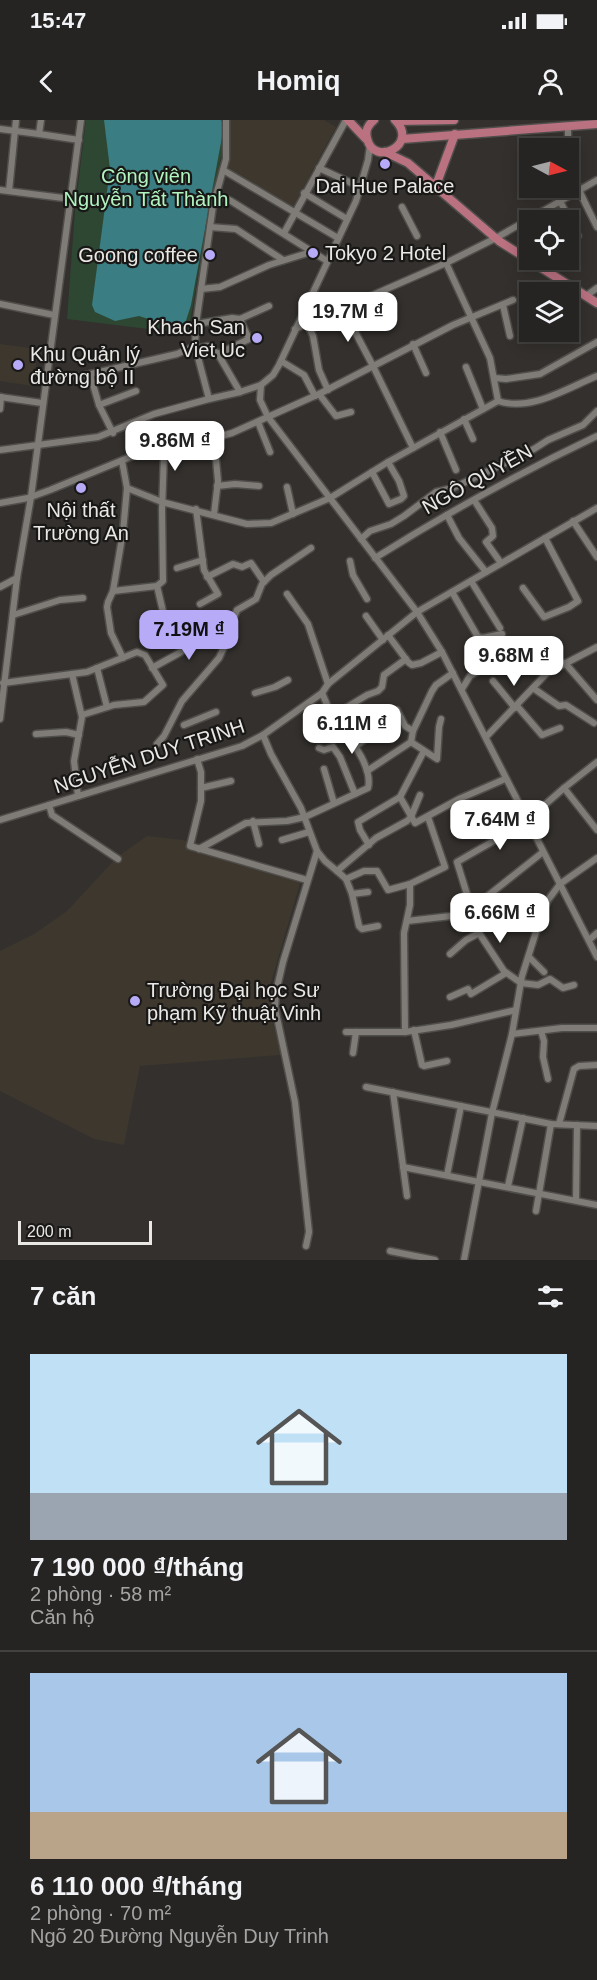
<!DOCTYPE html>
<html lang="vi">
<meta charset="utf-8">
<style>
:root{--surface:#262422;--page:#32302f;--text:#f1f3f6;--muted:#a4a4a5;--line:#424140;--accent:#b7abf8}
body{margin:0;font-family:Helvetica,sans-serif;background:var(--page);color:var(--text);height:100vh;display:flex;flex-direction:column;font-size:22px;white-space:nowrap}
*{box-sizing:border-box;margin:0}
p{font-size:20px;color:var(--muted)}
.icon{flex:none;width:33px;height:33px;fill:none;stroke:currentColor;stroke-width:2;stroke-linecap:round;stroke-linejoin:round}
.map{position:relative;height:1140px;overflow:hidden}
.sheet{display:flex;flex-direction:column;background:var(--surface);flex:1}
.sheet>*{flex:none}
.needle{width:39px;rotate:97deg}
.tools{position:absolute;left:519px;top:18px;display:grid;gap:12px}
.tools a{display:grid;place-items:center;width:60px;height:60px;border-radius:0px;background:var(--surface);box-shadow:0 3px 15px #0003,0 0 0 2px var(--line);font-size:30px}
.scale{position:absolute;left:18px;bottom:15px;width:134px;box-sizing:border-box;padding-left:6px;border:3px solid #e9e8e5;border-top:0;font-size:16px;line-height:21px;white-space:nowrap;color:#e9e8e5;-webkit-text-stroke:4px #191817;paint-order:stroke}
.price{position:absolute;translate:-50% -51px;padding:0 14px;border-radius:12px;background:#fff;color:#222;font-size:20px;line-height:39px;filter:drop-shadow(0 2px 3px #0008)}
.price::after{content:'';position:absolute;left:50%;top:36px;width:18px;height:14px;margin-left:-9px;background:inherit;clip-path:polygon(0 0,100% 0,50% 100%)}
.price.on{background:var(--accent);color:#111}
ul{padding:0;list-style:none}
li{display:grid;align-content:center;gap:12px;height:318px;padding:0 30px}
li+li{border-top:2px solid var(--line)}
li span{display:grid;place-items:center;height:186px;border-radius:0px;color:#555}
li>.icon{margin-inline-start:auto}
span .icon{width:108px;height:108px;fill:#fffc;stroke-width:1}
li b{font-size:26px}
h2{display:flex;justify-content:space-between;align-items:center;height:72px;padding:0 30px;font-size:26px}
.status{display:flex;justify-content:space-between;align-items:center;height:42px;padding:0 30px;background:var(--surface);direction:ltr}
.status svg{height:16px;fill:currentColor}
header{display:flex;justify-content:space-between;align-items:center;height:78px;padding:0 30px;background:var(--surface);font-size:27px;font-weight:700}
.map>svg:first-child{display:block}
.built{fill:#3d372e}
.green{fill:#2d4733}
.water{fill:#3a7d83}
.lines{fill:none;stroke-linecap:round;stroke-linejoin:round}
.minor-casing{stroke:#504e4b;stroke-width:9}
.major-casing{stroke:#504e4b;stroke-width:11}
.minor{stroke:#7f7c78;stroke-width:6}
.major{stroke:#ba7180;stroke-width:8}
.poi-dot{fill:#b7abf8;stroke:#191817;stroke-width:2}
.labels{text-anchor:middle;stroke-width:4.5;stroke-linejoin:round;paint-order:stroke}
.park-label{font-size:20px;fill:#b1f4c0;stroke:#191817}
.poi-label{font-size:20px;fill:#e9e8e5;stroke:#191817;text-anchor:start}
.street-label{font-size:20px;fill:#e9e8e5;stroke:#191817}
</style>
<div class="status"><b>15:47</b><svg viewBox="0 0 49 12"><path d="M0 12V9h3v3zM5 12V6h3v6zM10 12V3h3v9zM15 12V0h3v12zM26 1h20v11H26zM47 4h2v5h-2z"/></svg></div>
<header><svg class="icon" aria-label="back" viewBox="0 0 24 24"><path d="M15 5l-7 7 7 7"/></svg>Homiq<svg class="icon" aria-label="person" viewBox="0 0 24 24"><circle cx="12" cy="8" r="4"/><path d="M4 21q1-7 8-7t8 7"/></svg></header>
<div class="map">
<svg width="597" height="1140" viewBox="0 0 597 1140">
<rect width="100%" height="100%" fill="#33302d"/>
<g class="built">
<path d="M229 0H324L336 7 293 87 289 88 225 50 229 39 230 10Z"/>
<path d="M0 224 38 229 33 266 0 261Z"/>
<path d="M147 716 183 720 301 760 270 866 271 895 281 935 140 946 124 1025 94 1019 0 971V831L34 814 67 791 117 737Z"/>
</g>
<path class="green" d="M86 0H224L221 37 204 119 188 214 67 199 75 90Z"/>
<path class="water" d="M104 0H221L224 6 191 185 183 210 139 196 115 201 95 192 92 185 110 49Z"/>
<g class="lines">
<defs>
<g id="minor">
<path d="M568 6V28"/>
<path d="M0 9 39 14 41 0"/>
<path d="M39 14 79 20"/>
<path d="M568 30C572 59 584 81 597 107"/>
<path d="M319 48 360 67"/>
<path d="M223 50 338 118"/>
<path d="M0 70 71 79"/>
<path d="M9 71 16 0"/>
<path d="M304 73 347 99"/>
<path d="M216 74 231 81 327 141"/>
<path d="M560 81 578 116"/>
<path d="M402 87 417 116"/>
<path d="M210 107 236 109 283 140"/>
<path d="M284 113 346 0"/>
<path d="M446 143 490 238 498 281"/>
<path d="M201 169 220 167 269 145 311 132"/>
<path d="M586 176 597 168"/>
<path d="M0 184 54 195"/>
<path d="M503 185 510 216"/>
<path d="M343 189 373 246 413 328"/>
<path d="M196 204 232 198 240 199 269 186"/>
<path d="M308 205 313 216 319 250 328 270"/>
<path d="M295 209 446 143 496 118 597 60"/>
<path d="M413 224 426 253"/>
<path d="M195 229 208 226 218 234 240 272"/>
<path d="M218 234 249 219 240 199"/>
<path d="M281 241 304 255 315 276"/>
<path d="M466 247 483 289"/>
<path d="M90 254 99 285 113 313"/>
<path d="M47 255 78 257 177 234 195 226"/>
<path d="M495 258 506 259 540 254 597 222"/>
<path d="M261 265 260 280 268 297 417 492 442 532 597 837"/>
<path d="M319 274 336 296 351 292"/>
<path d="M0 277 42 283"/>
<path d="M209 279 195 226 196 204 213 86 226 39V0"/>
<path d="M99 285 136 271"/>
<path d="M0 289 1 277"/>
<path d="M464 299 473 319"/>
<path d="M258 302 270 332"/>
<path d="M440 312 456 350"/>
<path d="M214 319 218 361 214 394"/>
<path d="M0 330 98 317 154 294 209 279 240 272 261 265 273 255 279 245 356 81 368 40 370 25"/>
<path d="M122 341 127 368 123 412 113 471 108 482 107 487 111 513 123 538"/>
<path d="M372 352 389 384 401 379 404 376 399 361 388 342"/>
<path d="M217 366 235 364 259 366"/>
<path d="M287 367 293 394"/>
<path d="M127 368 162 382 247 404 271 403 330 378 388 342 498 281C531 292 567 268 597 256"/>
<path d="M474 380 492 408 493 416 486 422 501 443"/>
<path d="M0 383 28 378 50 370 169 321 207 320 232 313 319 274 453 205 513 180"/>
<path d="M196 389 204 450 218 474 200 484"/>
<path d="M447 395 459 418 486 452"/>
<path d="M573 401 597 437"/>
<path d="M361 419 370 411 391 404 404 396 436 372 453 368 534 329 548 320 583 305 597 291"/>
<path d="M375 438C447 393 521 352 597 316"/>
<path d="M350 441 353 455 367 479"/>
<path d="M177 448 203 440"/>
<path d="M207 457 233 444 242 447 251 443 264 462"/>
<path d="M471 461 500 508"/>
<path d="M0 467 17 458"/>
<path d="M523 468 544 497 569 487 578 481 545 418"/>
<path d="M113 471 157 466 163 461 162 390 164 334 162 324"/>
<path d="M452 472 478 517 483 518 502 514"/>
<path d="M287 474 308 504 328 564"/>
<path d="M13 495 60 480 83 478"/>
<path d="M366 496 383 520"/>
<path d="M155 505 165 500 157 466"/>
<path d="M388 515 408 542 412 545 421 543 442 532"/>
<path d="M565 543 597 580"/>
<path d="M97 548 107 587"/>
<path d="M152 548 181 532 205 510"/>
<path d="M72 554 82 597 74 641 78 676"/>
<path d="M493 561 515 588"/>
<path d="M3 563 87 552 137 532 145 535 163 565 144 582 114 585 82 595"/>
<path d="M533 568 559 586 566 585 594 603"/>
<path d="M462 569 470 556 492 543"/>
<path d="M255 573 275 567 288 560"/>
<path d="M517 586 542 615 560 608"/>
<path d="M397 590 405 606 413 611"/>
<path d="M334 595 367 575 378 571 382 567 384 555 406 539"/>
<path d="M0 599 17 458 31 377 81 0"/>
<path d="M184 605 216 592"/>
<path d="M36 614 66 612 79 615"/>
<path d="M263 615 271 634 301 688 317 731 325 741 337 751 376 718 407 701 411 697 420 675"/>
<path d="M486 617 547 553 597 527"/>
<path d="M411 622 437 639 439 607 441 599"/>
<path d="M157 624 164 616 182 581 219 538 225 525 227 514 237 490 256 479 262 464 271 455 311 428"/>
<path d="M355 627 369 616 401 598"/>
<path d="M319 628 324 630 333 627 340 637 355 674"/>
<path d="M197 639 201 652V681L190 726 307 760"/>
<path d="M324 649 334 683"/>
<path d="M367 651 411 622 413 611 432 571 436 565 453 553"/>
<path d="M201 668 231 661"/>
<path d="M564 668 597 710"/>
<path d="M400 677 415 703 459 679 505 659"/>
<path d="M49 685 52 695 118 739"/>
<path d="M0 700 242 626 263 615 322 573 328 564 417 492 597 388"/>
<path d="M253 701 259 724"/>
<path d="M282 720 309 712"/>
<path d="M369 725 360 710 358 702 400 677 424 631"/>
<path d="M199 729 246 703 287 701 305 697 368 668C374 644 343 611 330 591 327 586 325 579 322 573"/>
<path d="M337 751 346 759 364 751H377L388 770 410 764 445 747 428 697"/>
<path d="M346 759 352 774 359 806 362 809 378 806"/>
<path d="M352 774 368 772"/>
<path d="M407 801 451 796 472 791 485 778 543 732"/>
<path d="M589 820 597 813"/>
<path d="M450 834 466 820 479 813"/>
<path d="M529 837 544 852"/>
<path d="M574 865 563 868 550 859 538 865 521 863 504 851 479 813 457 742 523 704 564 668 597 642"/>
<path d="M450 877 468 869 471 874 506 853"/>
<path d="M414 910 422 945 424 946 447 941"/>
<path d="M541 911 544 921 543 937 548 959"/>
<path d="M346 912H405L451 905 516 890"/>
<path d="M405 912 404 813 410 785V764"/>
<path d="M512 914 562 908H597"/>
<path d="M353 933 356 912"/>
<path d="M366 967 551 1004 597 1006"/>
<path d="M393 972 407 1076"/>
<path d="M559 1004 574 949 579 946 597 945"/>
<path d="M403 1047 597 1085"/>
<path d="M447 1055 461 986"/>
<path d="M508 1066 523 998"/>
<path d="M576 1080 577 1005"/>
<path d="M536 1091 551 1004"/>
<path d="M306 1126 309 1112 295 982 275 888 276 872 283 842 317 731"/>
<path d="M390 1131 435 1140"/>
<path d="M464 1140 492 993 512 914 522 856 542 793 548 780 560 764 597 738"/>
</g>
<g id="major">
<path d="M348 0 366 19"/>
<path d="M374 0C368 5 365 10 367 18 373 48 420 25 395 0"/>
<path d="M397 1 454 0"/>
<path d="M402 19 597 4"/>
<path d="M385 32 408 43 499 121 597 183"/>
<path d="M434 66 438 60 455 14"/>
</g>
</defs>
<use href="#minor" class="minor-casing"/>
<use href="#major" class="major-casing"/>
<use href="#minor" class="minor"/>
<use href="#major" class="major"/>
</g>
<g class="poi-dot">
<circle cx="385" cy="44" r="6"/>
<circle cx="313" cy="133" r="6"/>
<circle cx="210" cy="135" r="6"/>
<circle cx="257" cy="218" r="6"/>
<circle cx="18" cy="245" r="6"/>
<circle cx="81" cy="368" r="6"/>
<circle cx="135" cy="881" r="6"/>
</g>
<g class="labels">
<g class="park-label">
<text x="146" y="63">Công viên<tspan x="146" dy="23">Nguyễn Tất Thành</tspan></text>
</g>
<g class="poi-label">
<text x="385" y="73" text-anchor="middle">Dai Hue Palace</text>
<text x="325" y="140">Tokyo 2 Hotel</text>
<text x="198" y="142" text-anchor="end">Goong coffee</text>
<text x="245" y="214" text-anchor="end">Khach San<tspan x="245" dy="23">Viet Uc</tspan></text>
<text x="30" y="241">Khu Quản lý<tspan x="30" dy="23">đường bộ II</tspan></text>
<text x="81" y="397" text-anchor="middle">Nội thất<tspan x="81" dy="23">Trường An</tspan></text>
<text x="147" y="877">Trường Đại học Sư<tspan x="147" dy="23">phạm Kỹ thuật Vinh</tspan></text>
</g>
<g class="street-label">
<text transform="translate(477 359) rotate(-29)" y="7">NGÔ QUYỀN</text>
<text transform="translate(149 636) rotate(-18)" y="7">NGUYỄN DUY TRINH</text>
</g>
</g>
</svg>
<div class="tools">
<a><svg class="needle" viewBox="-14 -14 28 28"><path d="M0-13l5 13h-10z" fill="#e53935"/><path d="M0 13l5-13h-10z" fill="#a4a4a5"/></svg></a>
<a><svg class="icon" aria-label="locate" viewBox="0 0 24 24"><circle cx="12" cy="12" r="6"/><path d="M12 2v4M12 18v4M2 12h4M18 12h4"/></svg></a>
<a><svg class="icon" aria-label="layers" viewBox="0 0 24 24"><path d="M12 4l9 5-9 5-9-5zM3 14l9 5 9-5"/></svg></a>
</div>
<div class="scale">200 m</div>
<b class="price" style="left:348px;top:223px">19.7M ₫</b>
<b class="price" style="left:175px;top:352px">9.86M ₫</b>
<b class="price on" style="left:189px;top:541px">7.19M ₫</b>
<b class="price" style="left:514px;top:567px">9.68M ₫</b>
<b class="price" style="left:352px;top:635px">6.11M ₫</b>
<b class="price" style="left:500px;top:731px">7.64M ₫</b>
<b class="price" style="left:500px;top:824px">6.66M ₫</b>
</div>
<section class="sheet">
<h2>7 căn<svg class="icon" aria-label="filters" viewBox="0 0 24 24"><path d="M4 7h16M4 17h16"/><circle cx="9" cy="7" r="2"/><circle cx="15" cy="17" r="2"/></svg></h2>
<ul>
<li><span style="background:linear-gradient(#bfe0f5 75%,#9aa5b1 0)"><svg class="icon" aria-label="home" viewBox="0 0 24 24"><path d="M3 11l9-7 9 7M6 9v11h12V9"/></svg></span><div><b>7 190 000 ₫/tháng</b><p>2 phòng · 58 m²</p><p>Căn hộ</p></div></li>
<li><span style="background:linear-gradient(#a9c7e8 75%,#b9a48a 0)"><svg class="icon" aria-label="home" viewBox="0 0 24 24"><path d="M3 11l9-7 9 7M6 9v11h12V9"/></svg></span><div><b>6 110 000 ₫/tháng</b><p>2 phòng · 70 m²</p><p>Ngõ 20 Đường Nguyễn Duy Trinh</p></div></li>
</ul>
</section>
